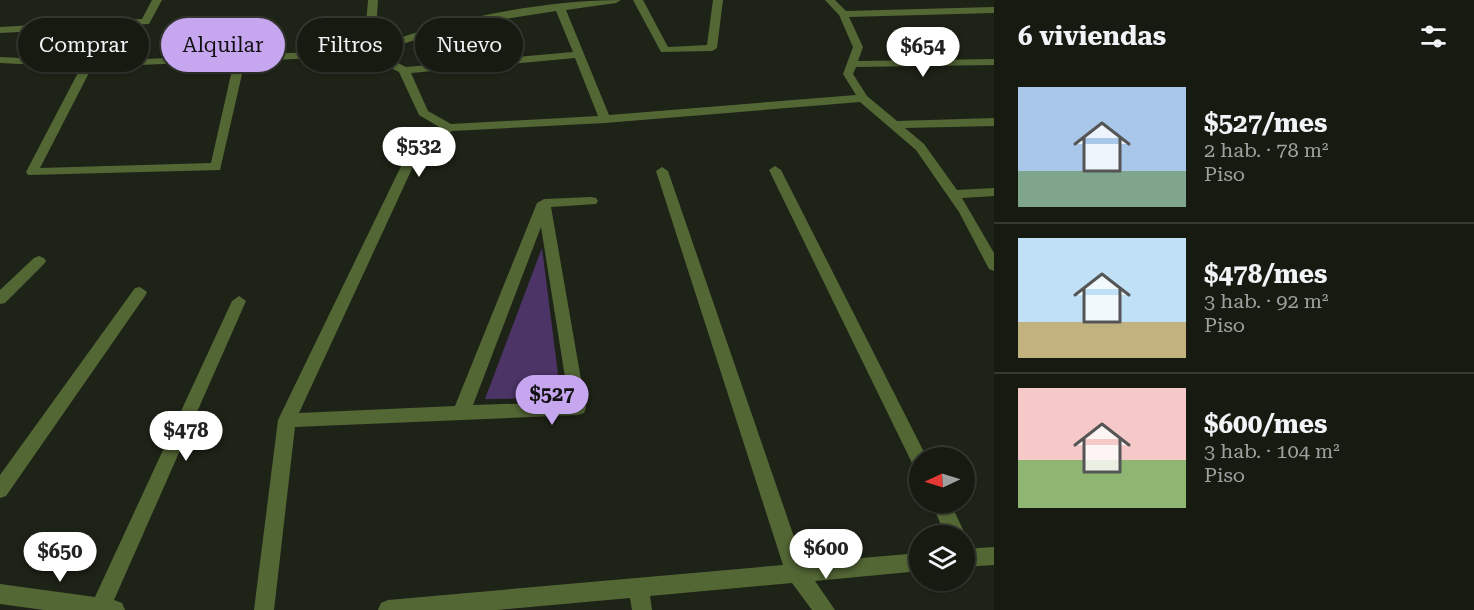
<!DOCTYPE html>
<html lang="es">
<meta charset="utf-8">
<style>
:root{--surface:#161a11;--page:#23271f;--text:#f1f3f6;--muted:#9ea19f;--line:#353831;--accent:#c7a6f0}
body{margin:0;font-family:"Roboto Serif",serif;background:var(--page);color:var(--text);height:100vh;display:flex;flex-direction:column;font-size:22px;white-space:nowrap}
*{box-sizing:border-box;margin:0}
p{font-size:20px;color:var(--muted)}
.icon{flex:none;width:33px;height:33px;fill:none;stroke:currentColor;stroke-width:2;stroke-linecap:round;stroke-linejoin:round}
.map{position:relative;flex:1;overflow:hidden}
.side{display:flex;flex-direction:column;background:var(--surface);width:480px}
.side>*{flex:none}
.banner{position:absolute;left:18px;top:18px;width:570px;height:54px;display:flex;gap:12px}
.needle{width:39px;rotate:266deg}
.buttons{position:absolute;left:909px;top:447px;display:grid;gap:12px}
.buttons a{display:grid;place-items:center;width:66px;height:66px;border-radius:50%;background:var(--surface);box-shadow:0 2px 4px #0004,0 0 0 2px var(--line);font-size:30px}
.price{position:absolute;translate:-50% -51px;padding:0 14px;border-radius:21px;background:#fff;color:#222;font-size:20px;line-height:39px;filter:drop-shadow(0 2px 3px #0008)}
.price::after{content:'';position:absolute;left:50%;top:36px;width:18px;height:14px;margin-left:-9px;background:inherit;clip-path:polygon(0 0,100% 0,50% 100%)}
.price.selected{background:var(--accent);color:#111}
ul{padding:0;list-style:none}
li{display:flex;align-items:center;gap:18px;height:150px;padding:0 24px}
li+li{border-top:2px solid var(--line)}
li span{display:grid;place-items:center;flex:none;width:168px;height:120px;border-radius:0px;color:#555}
li>.icon{margin-inline-start:auto}
span .icon{width:72px;height:72px;fill:#fffc;stroke-width:1}
li b{font-size:26px}
h2{display:flex;justify-content:space-between;align-items:center;height:72px;padding:0 24px;font-size:26px}
.tag{padding:0 21px;border-radius:27px;background:var(--surface);box-shadow:0 2px 4px #0004,0 0 0 2px var(--line);font-size:21px;line-height:54px}
.tag.selected{background:var(--accent);color:#111}
main{display:flex;flex:1;min-height:0}
.map>svg:first-child{display:block}
.green{fill:#4c3566}
.lines{fill:none;stroke-linecap:round;stroke-linejoin:round}
.street{fill:#536735;fill-rule:evenodd}
</style>
<main>
<div class="map">
<svg width="994" height="610" viewBox="0 0 994 610">
<rect width="100%" height="100%" fill="#1e2317"/>
<path class="green" d="M542 248 561 398 485 399Z"/>
<g class="lines">
<g class="street">
<path d="M152 0H162L149 24 105 27 94 61 364 50 368 0H378L375 47C444 19 546 0 621 0L616 3 566 10 609 115 856 95 843 74 853 47 839 15 825 0H835L846 11 994 7V13L849 17 863 47 858 61 994 59V65L856 67 853 74 867 96 897 121 994 118V126L905 128 924 144 957 190 994 188V196L962 198 994 253V271L989 269 959 212 916 150 860 102 605 123 452 131 417 158 299 413 455 406 537 203 544 199 591 197 596 198 598 201 596 204 551 207 586 408 584 413 578 415 295 427 274 610H254L278 420 406 156 441 128 419 115 399 72 367 56 245 61 220 170 28 175 26 172 81 67 0 63V57L84 61 95 28 0 33V27L142 19ZM556 11 573 52 406 67 378 53C435 30 495 20 556 11ZM575 58 598 116 451 124 428 111 411 73ZM234 61 211 163 40 168 92 67ZM541 227 569 402 473 405Z"/>
<path d="M633 0H643L668 47 707 45 713 0H723L717 48 712 51 661 52Z"/>
<path d="M775 166 781 170 927 458H920V469L914 467 769 170Z"/>
<path d="M662 167 668 171 803 563 920 553V571L815 581 835 610H812L792 583 650 596 652 610H632L630 598 497 610H378L381 603 388 600 783 565 656 171Z"/>
<path d="M39 256 44 258 46 261 44 264 5 303 0 304V290L34 258Z"/>
<path d="M140 287 147 292 145 296 6 496 0 498V475L135 288Z"/>
<path d="M239 296 246 301 114 600 122 603 125 610H44L0 604V584L95 597 232 301Z"/>
<path d="M931 502H950L966 536 964 538V536H946Z"/>
<path d="M994 547V565L964 567V549Z"/>
</g>
</g>
</svg>
<div class="buttons">
<a><svg class="needle" viewBox="-14 -14 28 28"><path d="M0-13l5 13h-10z" fill="#e53935"/><path d="M0 13l5-13h-10z" fill="#9ea19f"/></svg></a>
<a><svg class="icon" aria-label="layers" viewBox="0 0 24 24"><path d="M12 4l9 5-9 5-9-5zM3 14l9 5 9-5"/></svg></a>
</div>
<b class="price" style="left:923px;top:78px">$654</b>
<b class="price" style="left:419px;top:178px">$532</b>
<b class="price selected" style="left:552px;top:426px">$527</b>
<b class="price" style="left:186px;top:462px">$478</b>
<b class="price" style="left:826px;top:580px">$600</b>
<b class="price" style="left:60px;top:583px">$650</b>
<div class="banner">
<a class="tag">Comprar</a>
<a class="tag selected">Alquilar</a>
<a class="tag">Filtros</a>
<a class="tag">Nuevo</a>
</div>
</div>
<section class="side">
<h2>6 viviendas<svg class="icon" aria-label="filters" viewBox="0 0 24 24"><path d="M4 7h16M4 17h16"/><circle cx="9" cy="7" r="2"/><circle cx="15" cy="17" r="2"/></svg></h2>
<ul>
<li><span style="background:linear-gradient(#a9c7e8 70%,#7fa58c 0)"><svg class="icon" aria-label="home" viewBox="0 0 24 24"><path d="M3 11l9-7 9 7M6 9v11h12V9"/></svg></span><div><b>$527/mes</b><p>2 hab. · 78 m²</p><p>Piso</p></div></li>
<li><span style="background:linear-gradient(#bfe0f5 70%,#c2b280 0)"><svg class="icon" aria-label="home" viewBox="0 0 24 24"><path d="M3 11l9-7 9 7M6 9v11h12V9"/></svg></span><div><b>$478/mes</b><p>3 hab. · 92 m²</p><p>Piso</p></div></li>
<li><span style="background:linear-gradient(#f6c9c9 60%,#8fb573 0)"><svg class="icon" aria-label="home" viewBox="0 0 24 24"><path d="M3 11l9-7 9 7M6 9v11h12V9"/></svg></span><div><b>$600/mes</b><p>3 hab. · 104 m²</p><p>Piso</p></div></li>
</ul>
</section>
</main>
